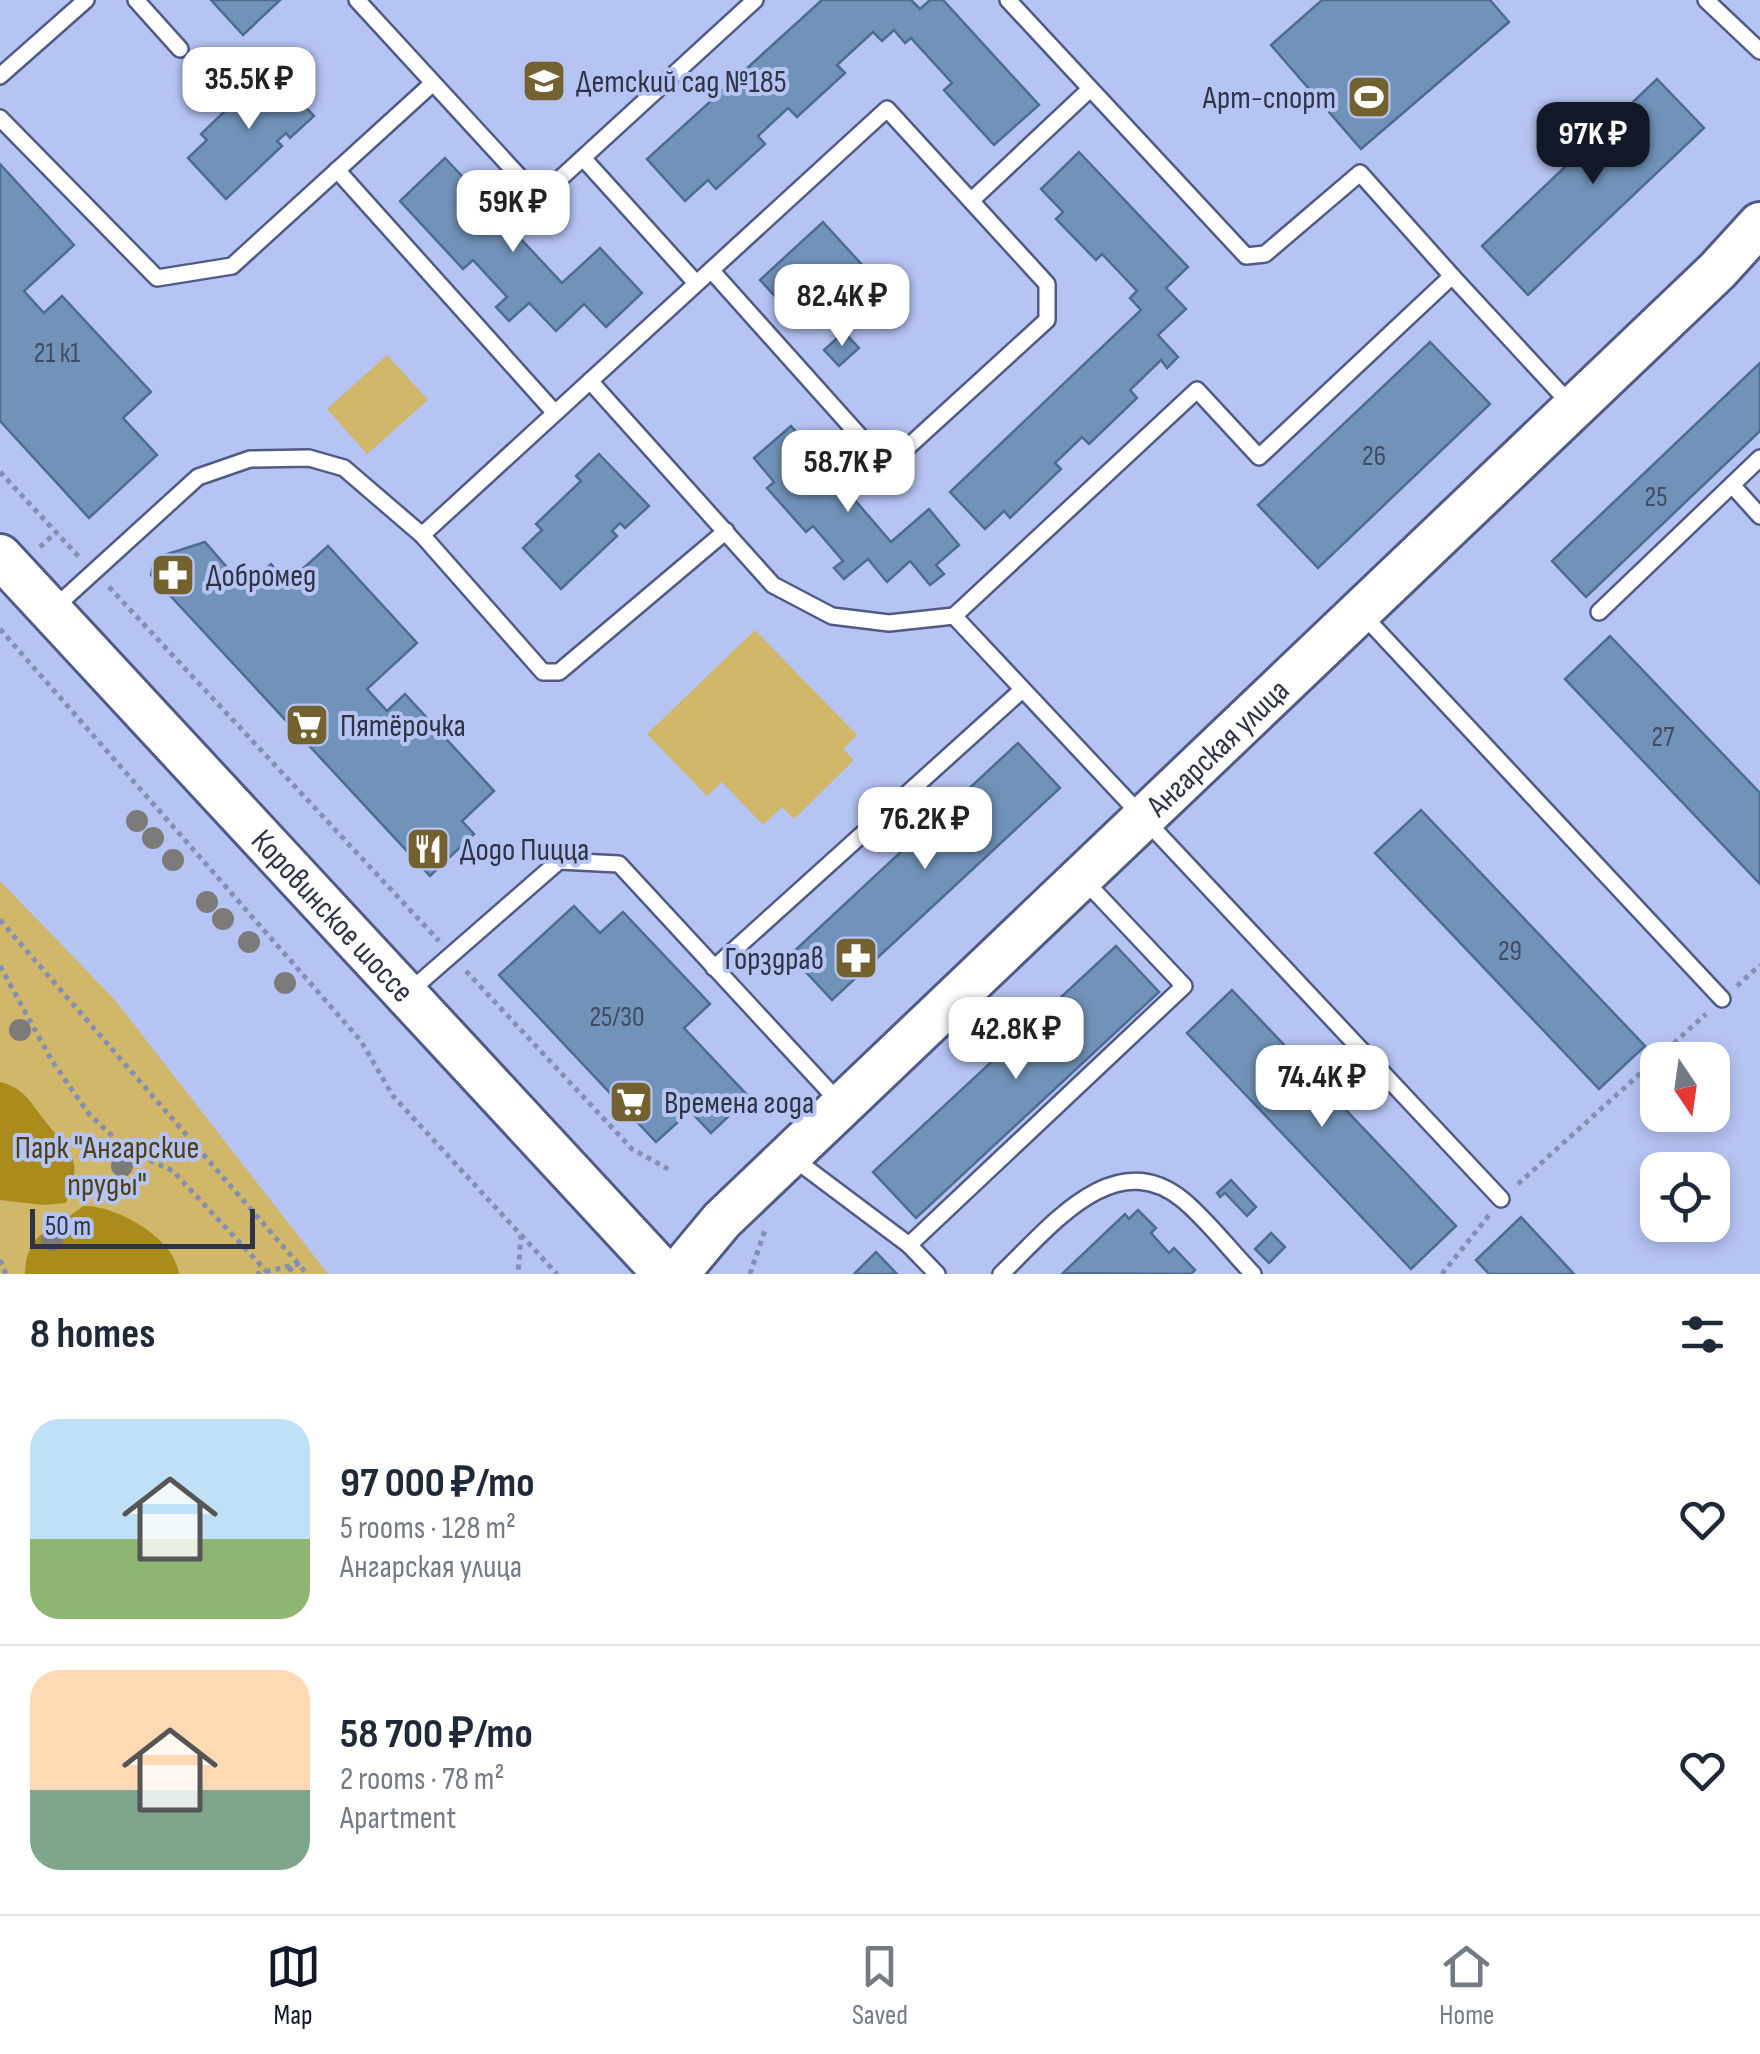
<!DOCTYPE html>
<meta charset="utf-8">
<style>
:root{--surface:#fff;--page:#f2f2f3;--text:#1f2937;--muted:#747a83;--line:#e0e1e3;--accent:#111827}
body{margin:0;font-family:"Sofia Sans Condensed",sans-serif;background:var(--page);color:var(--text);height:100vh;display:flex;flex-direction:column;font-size:38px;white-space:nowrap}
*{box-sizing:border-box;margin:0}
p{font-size:32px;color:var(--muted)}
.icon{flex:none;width:55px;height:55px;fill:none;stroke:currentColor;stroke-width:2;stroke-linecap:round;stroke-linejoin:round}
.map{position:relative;height:1274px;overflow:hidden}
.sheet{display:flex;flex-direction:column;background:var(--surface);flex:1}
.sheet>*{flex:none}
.needle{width:65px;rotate:167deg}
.fabs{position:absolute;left:1640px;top:1042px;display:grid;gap:20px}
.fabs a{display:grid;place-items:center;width:90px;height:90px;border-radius:20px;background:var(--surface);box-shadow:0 5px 15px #0003;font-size:50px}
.scale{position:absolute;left:30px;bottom:25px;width:225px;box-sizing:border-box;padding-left:10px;border:5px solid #2e3446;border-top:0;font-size:28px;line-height:35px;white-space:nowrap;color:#2e3446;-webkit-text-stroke:8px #b6c4f4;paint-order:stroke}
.price{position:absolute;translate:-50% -85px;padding:0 22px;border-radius:20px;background:#fff;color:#222;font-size:32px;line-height:65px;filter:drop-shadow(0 2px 5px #0008)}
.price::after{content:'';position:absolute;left:50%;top:60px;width:30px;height:22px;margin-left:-15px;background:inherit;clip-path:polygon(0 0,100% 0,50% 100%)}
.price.active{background:var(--accent);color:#fff}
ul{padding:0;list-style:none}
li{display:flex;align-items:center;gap:30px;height:250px;padding:0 30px}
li+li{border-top:2px solid var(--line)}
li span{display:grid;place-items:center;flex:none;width:280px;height:200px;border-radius:30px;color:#555}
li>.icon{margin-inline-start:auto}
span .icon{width:120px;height:120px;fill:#fffc;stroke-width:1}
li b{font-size:42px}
h2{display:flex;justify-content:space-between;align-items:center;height:120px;padding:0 30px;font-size:42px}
.tab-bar{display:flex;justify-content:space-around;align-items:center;height:140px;border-top:2px solid var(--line);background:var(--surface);font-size:28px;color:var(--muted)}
.tab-bar a{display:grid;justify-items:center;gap:5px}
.tab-bar .active{color:var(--accent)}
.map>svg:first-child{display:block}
.green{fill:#d1b769}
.forest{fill:#aa8b1b}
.building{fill:#7193b9;stroke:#4c6c90;stroke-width:2.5}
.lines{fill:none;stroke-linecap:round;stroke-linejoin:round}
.lane-casing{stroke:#4f5b85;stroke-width:20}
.secondary-casing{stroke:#4f5b85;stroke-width:48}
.path{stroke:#848fb4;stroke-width:5;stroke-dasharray:5 5;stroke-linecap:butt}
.lane{stroke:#fff;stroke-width:15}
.secondary{stroke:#fff;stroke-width:42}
.tree{fill:#7c7b7a}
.labels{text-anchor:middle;stroke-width:8;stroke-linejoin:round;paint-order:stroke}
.number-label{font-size:28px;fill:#3f4c63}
.poi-label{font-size:32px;fill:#2e3446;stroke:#b6c4f4;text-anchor:start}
.street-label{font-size:32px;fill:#2e3446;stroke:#b6c4f4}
.park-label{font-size:32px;fill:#4d4016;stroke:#b6c4f4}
</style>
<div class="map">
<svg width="1760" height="1274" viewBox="0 0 1760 1274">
<rect width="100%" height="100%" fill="#b6c4f4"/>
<g class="green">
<path d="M387 355 428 400 367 454 327 409Z"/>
<path d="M755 630 857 735 843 749 854 760 794 819 782 807 763 825 722 782 707 796 647 734Z"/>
<path d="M0 881 115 1000 328 1274H0Z"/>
</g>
<g class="forest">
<path d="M0 1082C22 1087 29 1100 42 1117 68 1152 86 1156 66 1203L43 1205 0 1200Z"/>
<path d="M83 1206C116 1205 175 1238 179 1274H25C26 1231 53 1230 83 1206Z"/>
</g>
<g class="building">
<path d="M211 0H280L243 35Z"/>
<path d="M822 0H911L920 9 930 0H943L1039 105 994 145 944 90 952 83 911 38 905 43 894 30 882 41 873 32 837 65 845 73 797 117 788 108 758 136 765 144 716 189 708 180 685 201 647 159Z"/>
<path d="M1322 0H1490L1509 22 1361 149 1271 45Z"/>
<path d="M264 64 314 116 290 138 286 133 277 141 282 146 226 199 188 158 207 140 201 134 246 91 241 86Z"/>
<path d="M1657 79 1704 128 1528 295 1482 246Z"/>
<path d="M1079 152 1188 267 1166 288 1186 309 1158 335 1178 357 1167 368 1161 360 1130 390 1137 398 1089 444 1082 437 1055 463 1061 469 1010 518 1004 511 985 529 950 492 1141 310 1130 298 1137 291 1102 254 1096 260 1056 219 1063 212 1041 189Z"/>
<path d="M445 158 562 283 600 248 642 293 606 327 584 304 556 331 529 303 509 321 496 307 507 297 473 260 463 269 400 201Z"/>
<path d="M0 164 74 245 24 291 44 313 62 296 151 392 123 418 157 455 89 518 0 421Z"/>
<path d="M823 222 864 267 802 325 760 280Z"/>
<path d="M844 332 859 348 839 366 824 350Z"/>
<path d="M1430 342 1490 404 1318 568 1258 505Z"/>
<path d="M1760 363V431L1586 597 1552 561Z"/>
<path d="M791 426 891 542 929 509 959 545 936 565 944 574 930 585 910 561 887 582 868 559 844 579 834 568 843 561 813 526 806 532 767 488 774 482 754 458Z"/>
<path d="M599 454 649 506 625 528 620 523 612 531 617 536 561 589 523 548 542 530 536 524 581 481 576 476Z"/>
<path d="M205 542 245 588 271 564 287 583 328 546 417 643 367 689 387 711 405 694 494 791 462 821 474 834 430 876 151 575 155 558Z"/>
<path d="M1610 636 1760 793V884L1565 679Z"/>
<path d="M1018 743 1060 788 832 1000 790 955Z"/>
<path d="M1421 810 1645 1046 1599 1089 1375 853Z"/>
<path d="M574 906 600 933 623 912 710 1004 684 1028 749 1097 711 1133 690 1111 656 1142 499 975Z"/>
<path d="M1116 946 1159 992 916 1218 873 1172Z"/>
<path d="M1232 990 1456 1226 1411 1269 1187 1033Z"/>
<path d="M1231 1180 1256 1207 1247 1216 1225 1193 1220 1197 1217 1193Z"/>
<path d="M1138 1210 1156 1228 1151 1233 1169 1253 1174 1248 1195 1270 1191 1274 1063 1273 1125 1214 1129 1219Z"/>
<path d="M1521 1217 1574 1274H1489L1476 1260Z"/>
<path d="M1271 1233 1285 1247 1269 1263 1255 1249Z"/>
<path d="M876 1252 897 1274H854Z"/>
</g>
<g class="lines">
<defs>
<g id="lane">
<path d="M136 0 180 49"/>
<path d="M357 0 539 198 755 0"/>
<path d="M1008 0 1246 256 1265 254 1360 173 1452 276"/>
<path d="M1706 0 1760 51"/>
<path d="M0 76 86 0"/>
<path d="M0 118 157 278 232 266 433 83"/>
<path d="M583 158 696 283"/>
<path d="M337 170 555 413"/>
<path d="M973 199 1089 90"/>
<path d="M590 381 773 585 832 616 889 623 954 616 1501 1199"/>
<path d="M1732 485 1760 516"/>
<path d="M422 535 887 109 1047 284V320L897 457 882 461 711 270"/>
<path d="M53 609 198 477 250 459 309 458 344 468 422 535 543 672H559L726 531"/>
<path d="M1599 612 1760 458"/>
<path d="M1363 615 1722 999"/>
<path d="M954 616 1197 390 1259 457 1452 276 1573 407"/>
<path d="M714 968 1022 690"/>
<path d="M410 991 559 861 619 864 839 1102"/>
<path d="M793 1158 909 1245"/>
<path d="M937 1274 909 1245 1184 986 1084 880"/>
<path d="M1001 1274C1048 1230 1113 1143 1183 1200 1208 1221 1230 1250 1253 1274"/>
</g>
<g id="secondary">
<path id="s1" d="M0 556 665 1274"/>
<path id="s2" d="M677 1274 722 1220 1717 271 1760 224"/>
</g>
</defs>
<use href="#lane" class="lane-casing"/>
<use href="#secondary" class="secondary-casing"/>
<g class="path">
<path d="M0 472 80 558"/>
<path d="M40 547 56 532"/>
<path d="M109 587 439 941"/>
<path d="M0 629 361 1041 393 1096 521 1235 518 1274"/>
<path d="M0 920 307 1274"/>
<path d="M0 966 52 1061 89 1114 127 1150 173 1171 269 1274"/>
<path d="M466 971 632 1149 670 1170"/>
<path d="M1737 986 1760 965"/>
<path d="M1518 1184 1706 1014"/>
<path d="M521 1235 557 1274"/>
<path d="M0 1260 6 1274"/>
<path d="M256 1274 298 1264 284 1274"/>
<path d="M750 1274 765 1230"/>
<path d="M1442 1274 1490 1214"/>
</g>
<use href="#lane" class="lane"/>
<use href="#secondary" class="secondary"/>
</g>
<g class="tree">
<circle cx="137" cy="821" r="11"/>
<circle cx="153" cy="838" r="11"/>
<circle cx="173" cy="860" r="11"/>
<circle cx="207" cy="902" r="11"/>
<circle cx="223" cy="919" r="11"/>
<circle cx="249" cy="942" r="11"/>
<circle cx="285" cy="983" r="11"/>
<circle cx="20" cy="1030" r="11"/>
<circle cx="122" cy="1166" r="11"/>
<circle cx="52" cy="1240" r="11"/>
</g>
<defs>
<symbol id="school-square" viewBox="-11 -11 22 22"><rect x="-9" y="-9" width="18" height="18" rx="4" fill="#736230" stroke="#b6c4f4"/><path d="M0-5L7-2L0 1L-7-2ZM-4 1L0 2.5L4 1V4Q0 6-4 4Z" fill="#fff"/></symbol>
<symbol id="stadium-square" viewBox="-11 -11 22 22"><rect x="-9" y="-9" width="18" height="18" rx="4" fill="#736230" stroke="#b6c4f4"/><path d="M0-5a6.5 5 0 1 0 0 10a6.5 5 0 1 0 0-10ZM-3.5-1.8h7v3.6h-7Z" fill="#fff"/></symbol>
<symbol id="pharmacy-square" viewBox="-11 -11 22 22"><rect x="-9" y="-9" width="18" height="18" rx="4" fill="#736230" stroke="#b6c4f4"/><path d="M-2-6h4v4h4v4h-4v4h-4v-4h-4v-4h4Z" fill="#fff"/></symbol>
<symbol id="supermarket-square" viewBox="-11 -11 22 22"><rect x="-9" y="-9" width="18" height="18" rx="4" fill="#736230" stroke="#b6c4f4"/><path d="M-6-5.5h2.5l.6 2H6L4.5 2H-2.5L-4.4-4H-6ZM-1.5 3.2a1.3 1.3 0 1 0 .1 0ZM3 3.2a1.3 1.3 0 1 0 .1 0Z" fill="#fff"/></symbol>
<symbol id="restaurant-square" viewBox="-11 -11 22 22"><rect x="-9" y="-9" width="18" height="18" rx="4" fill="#736230" stroke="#b6c4f4"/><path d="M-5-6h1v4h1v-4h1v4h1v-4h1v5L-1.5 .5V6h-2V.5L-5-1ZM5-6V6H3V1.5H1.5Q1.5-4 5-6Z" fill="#fff"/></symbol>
</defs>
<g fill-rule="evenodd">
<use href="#school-square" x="519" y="56" width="50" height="50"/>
<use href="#stadium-square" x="1344" y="72" width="50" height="50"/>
<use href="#pharmacy-square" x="148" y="550" width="50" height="50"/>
<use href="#supermarket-square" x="282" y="700" width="50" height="50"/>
<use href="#restaurant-square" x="403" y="824" width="50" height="50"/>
<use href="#pharmacy-square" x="831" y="933" width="50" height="50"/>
<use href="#supermarket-square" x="606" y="1077" width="50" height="50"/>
</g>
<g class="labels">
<g class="number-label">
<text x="57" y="362">21 к1</text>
<text x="1374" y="465">26</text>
<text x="1656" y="506">25</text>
<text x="1663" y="746">27</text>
<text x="1510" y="960">29</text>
<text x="617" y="1026">25/30</text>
</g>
<g class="poi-label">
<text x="576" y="92">Детский сад №185</text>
<text x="1336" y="108" text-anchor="end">Арт-спорт</text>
<text x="206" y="586">Добромед</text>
<text x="340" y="736">Пятёрочка</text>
<text x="460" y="860">Додо Пицца</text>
<text x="824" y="969" text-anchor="end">Горздрав</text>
<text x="664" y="1113">Времена года</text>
</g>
<g class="street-label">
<text dy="11" stroke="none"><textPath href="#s2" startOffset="755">Ангарская улица</textPath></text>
<text dy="11" stroke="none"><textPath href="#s1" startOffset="490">Коровинское шоссе</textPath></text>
</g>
<g class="park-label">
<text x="107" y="1158">Парк "Ангарские<tspan x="107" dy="37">пруды"</tspan></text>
</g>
</g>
</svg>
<div class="fabs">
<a><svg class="needle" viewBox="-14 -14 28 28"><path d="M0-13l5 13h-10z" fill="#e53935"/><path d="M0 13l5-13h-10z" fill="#747a83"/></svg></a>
<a><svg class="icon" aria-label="locate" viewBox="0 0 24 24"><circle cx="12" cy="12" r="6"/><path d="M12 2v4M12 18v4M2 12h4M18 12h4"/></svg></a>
</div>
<div class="scale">50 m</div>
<b class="price" style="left:249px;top:132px">35.5K ₽</b>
<b class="price active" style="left:1593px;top:187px">97K ₽</b>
<b class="price" style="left:513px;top:255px">59K ₽</b>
<b class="price" style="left:842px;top:349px">82.4K ₽</b>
<b class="price" style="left:848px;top:515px">58.7K ₽</b>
<b class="price" style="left:925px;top:872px">76.2K ₽</b>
<b class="price" style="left:1016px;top:1082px">42.8K ₽</b>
<b class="price" style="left:1322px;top:1130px">74.4K ₽</b>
</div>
<section class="sheet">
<h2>8 homes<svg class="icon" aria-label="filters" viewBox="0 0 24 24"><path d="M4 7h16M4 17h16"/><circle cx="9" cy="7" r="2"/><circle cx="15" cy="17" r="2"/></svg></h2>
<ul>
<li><span style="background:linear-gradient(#bfe0f5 60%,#8fb573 0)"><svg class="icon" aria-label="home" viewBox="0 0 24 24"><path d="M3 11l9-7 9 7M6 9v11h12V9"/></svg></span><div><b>97 000 ₽/mo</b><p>5 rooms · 128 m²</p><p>Ангарская улица</p></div><svg class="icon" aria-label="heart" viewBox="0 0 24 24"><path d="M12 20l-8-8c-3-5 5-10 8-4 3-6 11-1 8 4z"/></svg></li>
<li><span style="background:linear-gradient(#ffd9b3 60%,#7fa58c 0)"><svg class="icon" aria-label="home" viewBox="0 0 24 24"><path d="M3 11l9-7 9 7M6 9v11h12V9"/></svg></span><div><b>58 700 ₽/mo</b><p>2 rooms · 78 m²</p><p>Apartment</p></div><svg class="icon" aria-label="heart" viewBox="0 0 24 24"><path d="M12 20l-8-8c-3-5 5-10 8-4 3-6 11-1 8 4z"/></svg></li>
</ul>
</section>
<nav class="tab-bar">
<a class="active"><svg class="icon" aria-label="map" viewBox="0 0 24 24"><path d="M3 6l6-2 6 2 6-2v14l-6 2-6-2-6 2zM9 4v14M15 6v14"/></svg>Map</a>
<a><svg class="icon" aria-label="saved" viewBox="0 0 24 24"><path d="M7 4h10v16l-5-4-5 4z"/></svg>Saved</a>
<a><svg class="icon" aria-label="home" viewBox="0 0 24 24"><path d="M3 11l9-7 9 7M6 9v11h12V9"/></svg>Home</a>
</nav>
